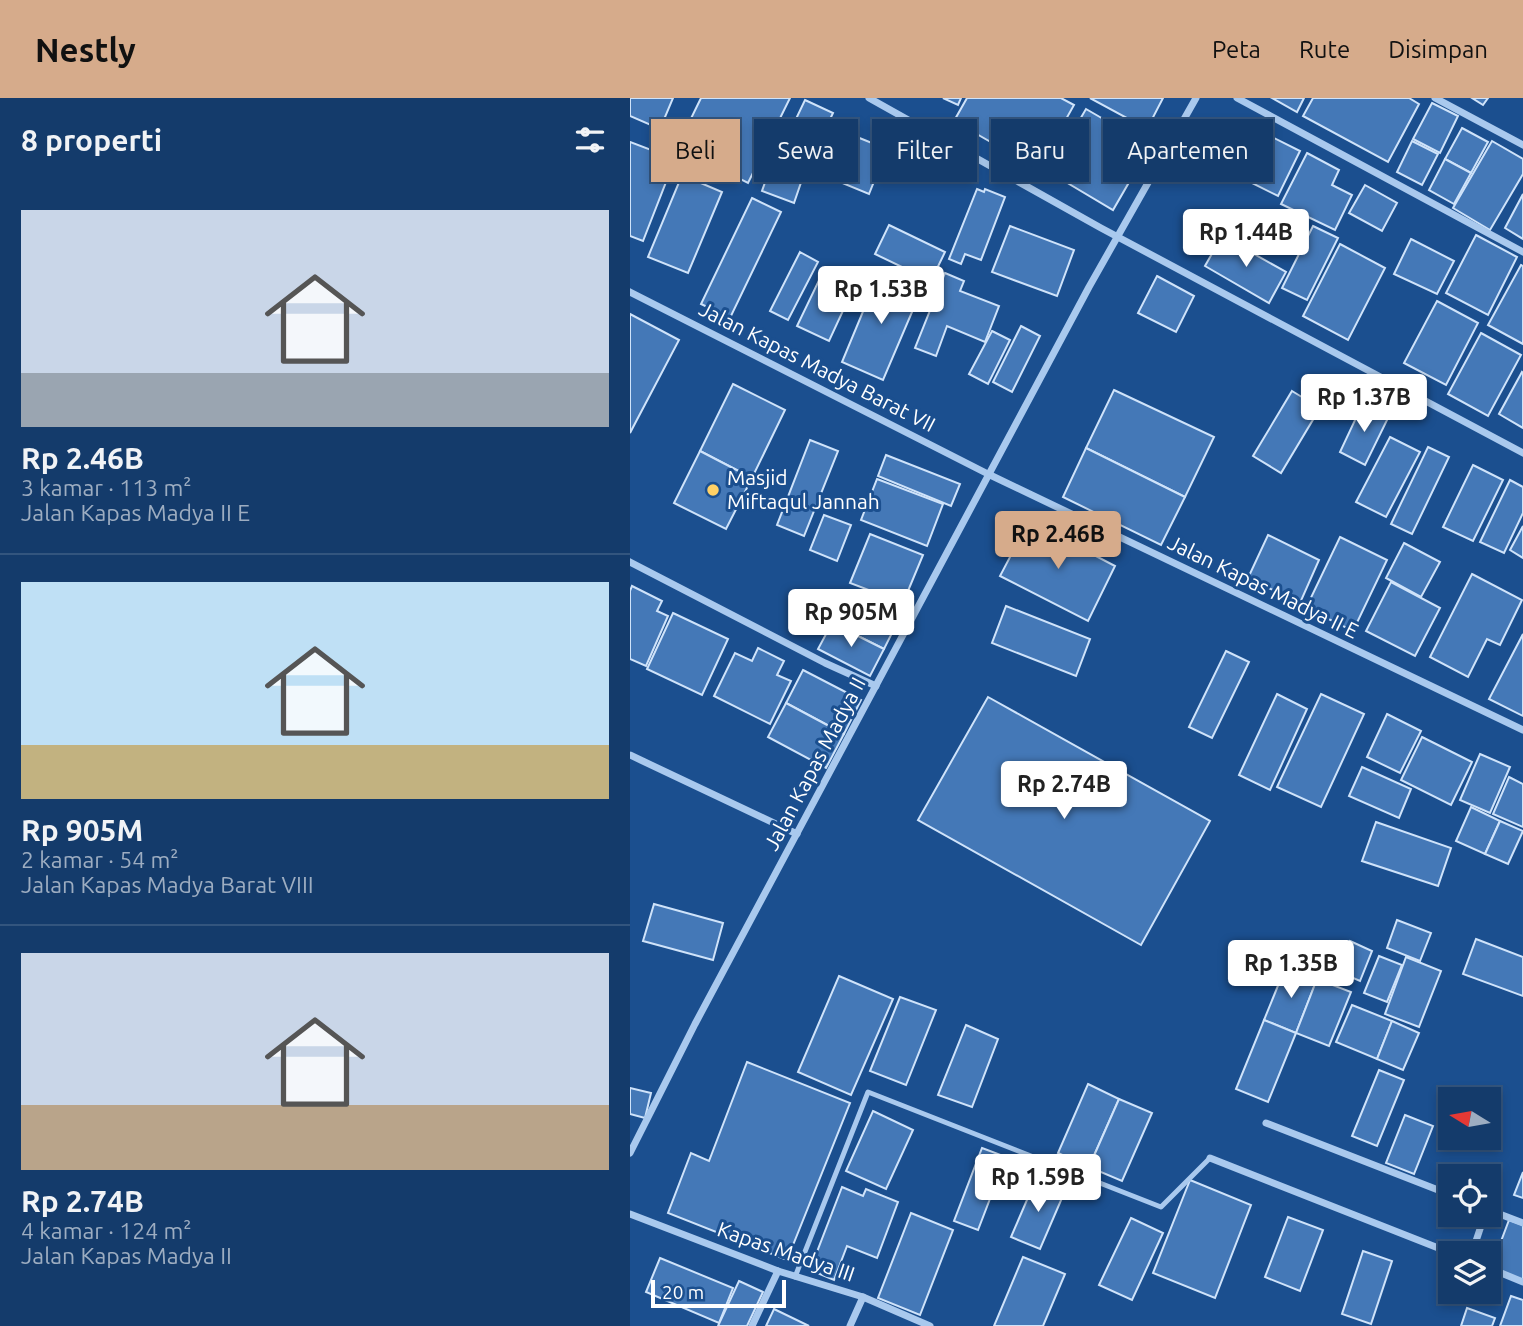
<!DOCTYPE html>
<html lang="id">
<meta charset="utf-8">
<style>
:root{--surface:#143b6b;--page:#214673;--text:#f1f3f6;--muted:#9dadc1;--line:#33557e;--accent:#d6ab8b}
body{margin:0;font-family:Ubuntu,sans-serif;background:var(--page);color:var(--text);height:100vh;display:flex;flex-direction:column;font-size:26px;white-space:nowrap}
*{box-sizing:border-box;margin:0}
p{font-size:23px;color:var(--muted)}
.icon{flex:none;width:38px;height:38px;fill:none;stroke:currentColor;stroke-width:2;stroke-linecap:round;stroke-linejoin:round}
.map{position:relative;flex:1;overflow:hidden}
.sheet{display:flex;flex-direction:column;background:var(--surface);width:630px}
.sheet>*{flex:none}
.top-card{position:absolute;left:21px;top:21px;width:665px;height:63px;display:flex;gap:14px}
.needle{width:46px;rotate:281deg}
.buttons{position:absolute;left:808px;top:989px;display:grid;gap:14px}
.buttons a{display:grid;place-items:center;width:63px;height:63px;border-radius:0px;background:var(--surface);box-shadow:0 4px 10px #0003,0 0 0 2px var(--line);font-size:35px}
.scale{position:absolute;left:21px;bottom:18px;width:135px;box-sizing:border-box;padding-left:7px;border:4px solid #fff;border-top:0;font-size:19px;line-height:24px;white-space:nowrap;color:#fff;-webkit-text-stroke:5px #1b4f8f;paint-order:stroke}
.price{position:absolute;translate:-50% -60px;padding:0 16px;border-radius:7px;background:#fff;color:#222;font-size:23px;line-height:46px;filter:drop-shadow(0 2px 4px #0008)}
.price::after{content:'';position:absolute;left:50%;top:42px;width:21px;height:16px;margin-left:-10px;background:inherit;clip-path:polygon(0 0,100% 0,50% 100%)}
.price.selected{background:var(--accent);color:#111}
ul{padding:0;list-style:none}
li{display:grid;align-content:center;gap:14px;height:371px;padding:0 21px}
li+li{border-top:2px solid var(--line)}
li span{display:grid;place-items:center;height:217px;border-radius:0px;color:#555}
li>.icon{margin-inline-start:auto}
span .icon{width:126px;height:126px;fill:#fffc;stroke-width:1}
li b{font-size:30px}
h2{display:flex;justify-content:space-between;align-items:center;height:84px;padding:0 21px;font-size:30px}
.chip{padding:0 24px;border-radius:0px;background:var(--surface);box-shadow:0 4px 10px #0003,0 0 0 2px var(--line);font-size:24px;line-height:63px}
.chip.selected{background:var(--accent);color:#111}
header{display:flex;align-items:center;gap:42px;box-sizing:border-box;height:98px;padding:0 35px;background:var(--accent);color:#111}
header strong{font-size:33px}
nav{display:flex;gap:38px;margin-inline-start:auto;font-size:24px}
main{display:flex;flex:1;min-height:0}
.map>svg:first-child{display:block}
.building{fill:#4478b7;stroke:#cfe3fa;stroke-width:2}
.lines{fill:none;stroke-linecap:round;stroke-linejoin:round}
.lane{stroke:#a9c9ee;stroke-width:5}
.street{stroke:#a9c9ee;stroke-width:7}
.poi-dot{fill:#ffd166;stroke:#1b4f8f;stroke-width:2.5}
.labels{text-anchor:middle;stroke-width:6;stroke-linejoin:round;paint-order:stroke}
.street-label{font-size:21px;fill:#fff;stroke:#1b4f8f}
.poi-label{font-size:21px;fill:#fff;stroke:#1b4f8f;text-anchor:start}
</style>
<header>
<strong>Nestly</strong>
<nav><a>Peta</a><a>Rute</a><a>Disimpan</a></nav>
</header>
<main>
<section class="sheet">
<h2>8 properti<svg class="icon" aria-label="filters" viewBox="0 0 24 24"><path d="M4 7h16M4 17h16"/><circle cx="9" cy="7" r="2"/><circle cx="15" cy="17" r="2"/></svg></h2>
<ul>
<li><span style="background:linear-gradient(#c9d6e8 75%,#9aa5b1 0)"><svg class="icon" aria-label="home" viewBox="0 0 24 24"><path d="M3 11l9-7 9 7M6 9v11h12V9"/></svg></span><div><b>Rp 2.46B</b><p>3 kamar · 113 m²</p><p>Jalan Kapas Madya II E</p></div></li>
<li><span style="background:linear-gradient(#bfe0f5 75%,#c2b280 0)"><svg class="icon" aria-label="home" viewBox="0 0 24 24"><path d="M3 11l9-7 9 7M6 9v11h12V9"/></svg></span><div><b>Rp 905M</b><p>2 kamar · 54 m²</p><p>Jalan Kapas Madya Barat VIII</p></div></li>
<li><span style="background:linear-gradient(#c9d6e8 70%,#b9a48a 0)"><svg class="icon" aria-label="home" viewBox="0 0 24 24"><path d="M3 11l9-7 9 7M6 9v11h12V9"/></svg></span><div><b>Rp 2.74B</b><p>4 kamar · 124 m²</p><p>Jalan Kapas Madya II</p></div></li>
</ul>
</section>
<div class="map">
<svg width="893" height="1228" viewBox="0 0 893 1228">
<rect width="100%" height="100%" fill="#1b4f8f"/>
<g class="building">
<path d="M0 0H43L30 31 0 18Z"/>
<path d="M71 0H160L118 85 47 49Z"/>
<path d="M313 0H331L328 7Z"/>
<path d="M337 0H431L444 7 408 71 324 23Z"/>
<path d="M460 0H533L517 31Z"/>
<path d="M642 0H674L667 14Z"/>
<path d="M683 0H779L789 6 758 64 673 18Z"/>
<path d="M842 0H858L853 7Z"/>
<path d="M175 2 203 15 182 59 154 46Z"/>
<path d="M802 5 828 18 810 55 783 41Z"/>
<path d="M456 11 520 48 483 112 419 74Z"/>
<path d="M832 30 858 44 841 75 815 61Z"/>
<path d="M630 33 670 53 648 98 608 78Z"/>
<path d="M222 37 257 51 239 96 205 82Z"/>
<path d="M782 43 808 56 792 87 767 74Z"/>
<path d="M862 43 893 61V76L860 132 823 110Z"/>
<path d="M0 44 45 61 13 143 0 138Z"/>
<path d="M146 53 178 64 164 105 132 93Z"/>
<path d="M677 55 709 72 702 87 722 97 705 132 651 106Z"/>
<path d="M815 61 841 75 824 106 799 92Z"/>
<path d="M52 77 92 94 58 175 18 159Z"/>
<path d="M735 87 767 105 752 133 719 115Z"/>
<path d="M347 91 354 94 355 91 375 99 351 162 335 156 331 166 319 161Z"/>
<path d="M893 96V141L875 130Z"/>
<path d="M122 100 151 114 100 220 71 206Z"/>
<path d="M259 127 315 154 301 183 245 156Z"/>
<path d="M380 128 444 152 427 198 362 174Z"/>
<path d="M683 128 708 140 677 202 652 190Z"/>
<path d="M846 137 887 159 858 217 816 195Z"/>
<path d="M592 138 656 174 639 205 575 168Z"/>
<path d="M781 141 824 163 807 196 764 176Z"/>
<path d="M710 146 755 170 718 242 673 218Z"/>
<path d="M170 154 188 164 158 222 140 213Z"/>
<path d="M891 167 893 168V246L858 227Z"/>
<path d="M193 174 224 189 199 243 167 228Z"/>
<path d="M249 175 291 193 253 282 212 264Z"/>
<path d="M315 175 334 183 330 193 369 208 355 244 317 228 306 258 285 250Z"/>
<path d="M527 178 564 198 546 234 508 215Z"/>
<path d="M807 203 848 225 816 287 774 265Z"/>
<path d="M0 216 49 242 0 335Z"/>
<path d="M391 228 410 238 382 294 363 284Z"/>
<path d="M362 233 380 242 358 286 339 276Z"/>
<path d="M851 235 891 257 858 318 818 296Z"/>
<path d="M892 274 893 275V330L869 316Z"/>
<path d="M103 286 155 312 122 380 70 353Z"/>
<path d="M484 292 584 339 555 399 456 350Z"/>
<path d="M662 293 690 310 651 375 623 358Z"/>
<path d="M733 305 759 318 735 367 710 354Z"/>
<path d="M760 339 790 354 756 419 726 404Z"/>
<path d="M180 342 208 353 174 438 147 427Z"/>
<path d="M798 349 819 359 782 436 761 426Z"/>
<path d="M456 350 555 399 531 447 433 399Z"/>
<path d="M70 353 122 380 96 431 44 405Z"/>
<path d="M256 357 330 386 321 408 248 378Z"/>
<path d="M843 367 873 382 843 443 813 429Z"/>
<path d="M247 381 313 406 297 448 231 422Z"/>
<path d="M880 382 893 389V415L874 455 850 444Z"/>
<path d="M194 417 221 427 207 463 180 452Z"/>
<path d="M399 423 485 468 458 523 370 478Z"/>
<path d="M893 428V460L880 452Z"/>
<path d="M240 436 293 457 273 505 220 485Z"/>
<path d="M638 437 689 462 670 505 618 480Z"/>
<path d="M710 439 757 462 723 533 676 510Z"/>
<path d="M774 445 810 464 791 499 756 480Z"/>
<path d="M842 476 892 502 870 547 857 541 838 579 800 559Z"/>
<path d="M761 484 810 510 785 558 736 533Z"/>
<path d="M2 488 32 503 27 513 38 518 16 568 0 561V493Z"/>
<path d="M218 493 270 519 254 551 202 525Z"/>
<path d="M376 508 460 541 446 578 362 545Z"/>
<path d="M43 515 98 541 72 597 17 571Z"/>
<path d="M202 525 254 551 240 578 188 551Z"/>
<path d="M893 536V618L859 601Z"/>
<path d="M128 550 154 563 147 577 161 583 140 626 84 598 105 555 122 563Z"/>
<path d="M596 553 619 564 582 640 559 629Z"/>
<path d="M173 572 231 602 214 636 156 605Z"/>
<path d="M647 596 677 611 640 692 609 677Z"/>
<path d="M691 596 734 616 691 709 647 689Z"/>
<path d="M358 599 580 723 511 847 288 722Z"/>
<path d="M156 605 214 636 196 670 138 639Z"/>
<path d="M757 616 791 633 770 675 737 659Z"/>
<path d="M792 639 842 664 821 707 771 682Z"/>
<path d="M850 656 880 669 860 715 830 702Z"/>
<path d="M732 669 781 691 769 720 719 698Z"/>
<path d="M879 679 893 686V729L863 716Z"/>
<path d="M841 709 870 723 855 756 826 743Z"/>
<path d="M870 723 893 733 878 766 855 756Z"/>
<path d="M746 724 821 750 808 788 732 763Z"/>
<path d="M24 806 93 825 83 862 13 843Z"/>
<path d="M767 822 801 835 790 863 757 850Z"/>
<path d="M846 841 893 859V898L833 876Z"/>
<path d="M720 843 742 853 730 883 707 873Z"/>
<path d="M749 858 772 867 757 904 734 895Z"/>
<path d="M776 859 811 873 789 929 755 916Z"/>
<path d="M656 868 687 881 666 935 634 922Z"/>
<path d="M209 878 263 901 221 997 168 974Z"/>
<path d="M687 881 721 894 699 948 666 935Z"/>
<path d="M270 899 306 912 276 987 240 973Z"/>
<path d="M722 907 762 923 747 961 706 944Z"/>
<path d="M634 922 666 935 638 1004 606 991Z"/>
<path d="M762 923 789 935 773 972 747 961Z"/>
<path d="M336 927 368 941 342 1009 308 997Z"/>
<path d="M117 964 220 1005 157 1162 38 1115 61 1055 79 1063Z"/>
<path d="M749 972 774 982 747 1048 722 1038Z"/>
<path d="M458 986 489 1001 459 1069 428 1055Z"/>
<path d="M0 990 21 995 15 1020 0 1016Z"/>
<path d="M489 1001 522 1015 492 1083 459 1069Z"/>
<path d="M243 1013 283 1032 256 1091 216 1073Z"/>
<path d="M775 1017 803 1028 784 1076 756 1065Z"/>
<path d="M352 1050 376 1059 348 1132 324 1123Z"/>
<path d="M893 1074V1100L884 1097Z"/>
<path d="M406 1081 435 1093 410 1151 381 1139Z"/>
<path d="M560 1082 621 1107 585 1200 523 1175Z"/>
<path d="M212 1089 233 1098 236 1091 268 1104 247 1160 217 1148 204 1182 180 1172Z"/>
<path d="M281 1115 323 1132 290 1217 248 1200Z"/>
<path d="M658 1119 693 1132 670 1193 635 1179Z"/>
<path d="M501 1120 533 1135 502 1202 469 1187Z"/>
<path d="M879 1122 893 1127V1182L861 1170Z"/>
<path d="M733 1153 762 1163 741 1226 712 1216Z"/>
<path d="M393 1159 435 1176 413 1228H364Z"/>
<path d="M30 1160 103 1190 89 1225 16 1194Z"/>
<path d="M109 1183 133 1194 117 1228H88Z"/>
<path d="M881 1198 893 1202V1228H870Z"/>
<path d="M837 1210 865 1220 862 1228H831Z"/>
<path d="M144 1211 179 1228H136Z"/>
</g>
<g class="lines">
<path class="lane" d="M165 1179 238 994 531 1109 580 1060"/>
<g class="street">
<path d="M239 0 471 130 893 355"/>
<path d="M607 0 893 154"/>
<path d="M805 0 893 47"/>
<path d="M0 194 358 376 893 632"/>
<path d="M0 464 195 565 246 588"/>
<path d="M0 657 167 736"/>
<path d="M636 1025 821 1097"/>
<path d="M0 1055 65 926 459 189 566 0"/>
<path d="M580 1060 821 1155"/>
<path d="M859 1112 893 1125"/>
<path d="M0 1116 148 1173 233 1199 300 1228"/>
<path d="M842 1155 855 1116"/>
<path d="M859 1170 893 1184"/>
<path d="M122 1228 148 1173"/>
<path d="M220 1228 233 1199"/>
</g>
</g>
<circle class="poi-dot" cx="83" cy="392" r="7"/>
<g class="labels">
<g class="street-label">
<text transform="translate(187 269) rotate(27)" y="7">Jalan Kapas Madya Barat VII</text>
<text transform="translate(633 489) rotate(26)" y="7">Jalan Kapas Madya II E</text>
<text transform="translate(185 666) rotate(-62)" y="7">Jalan Kapas Madya II</text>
<text transform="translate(156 1154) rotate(19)" y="7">Kapas Madya III</text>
</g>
<g class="poi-label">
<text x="97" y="387">Masjid<tspan x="97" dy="24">Miftaqul Jannah</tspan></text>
</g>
</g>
</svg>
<div class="buttons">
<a><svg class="needle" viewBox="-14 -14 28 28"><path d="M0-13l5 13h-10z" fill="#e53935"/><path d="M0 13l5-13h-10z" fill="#9dadc1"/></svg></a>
<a><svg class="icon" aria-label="locate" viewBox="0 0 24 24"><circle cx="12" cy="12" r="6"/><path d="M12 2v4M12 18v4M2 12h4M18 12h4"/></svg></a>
<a><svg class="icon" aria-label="layers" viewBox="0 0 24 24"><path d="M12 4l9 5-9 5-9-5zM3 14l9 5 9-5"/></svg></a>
</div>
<div class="scale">20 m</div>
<b class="price" style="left:616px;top:171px">Rp 1.44B</b>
<b class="price" style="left:251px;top:228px">Rp 1.53B</b>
<b class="price" style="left:734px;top:336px">Rp 1.37B</b>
<b class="price selected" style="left:428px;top:473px">Rp 2.46B</b>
<b class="price" style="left:221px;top:551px">Rp 905M</b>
<b class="price" style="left:434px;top:723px">Rp 2.74B</b>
<b class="price" style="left:661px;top:902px">Rp 1.35B</b>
<b class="price" style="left:408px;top:1116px">Rp 1.59B</b>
<div class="top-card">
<a class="chip selected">Beli</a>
<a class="chip">Sewa</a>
<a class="chip">Filter</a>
<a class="chip">Baru</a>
<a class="chip">Apartemen</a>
</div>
</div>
</main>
